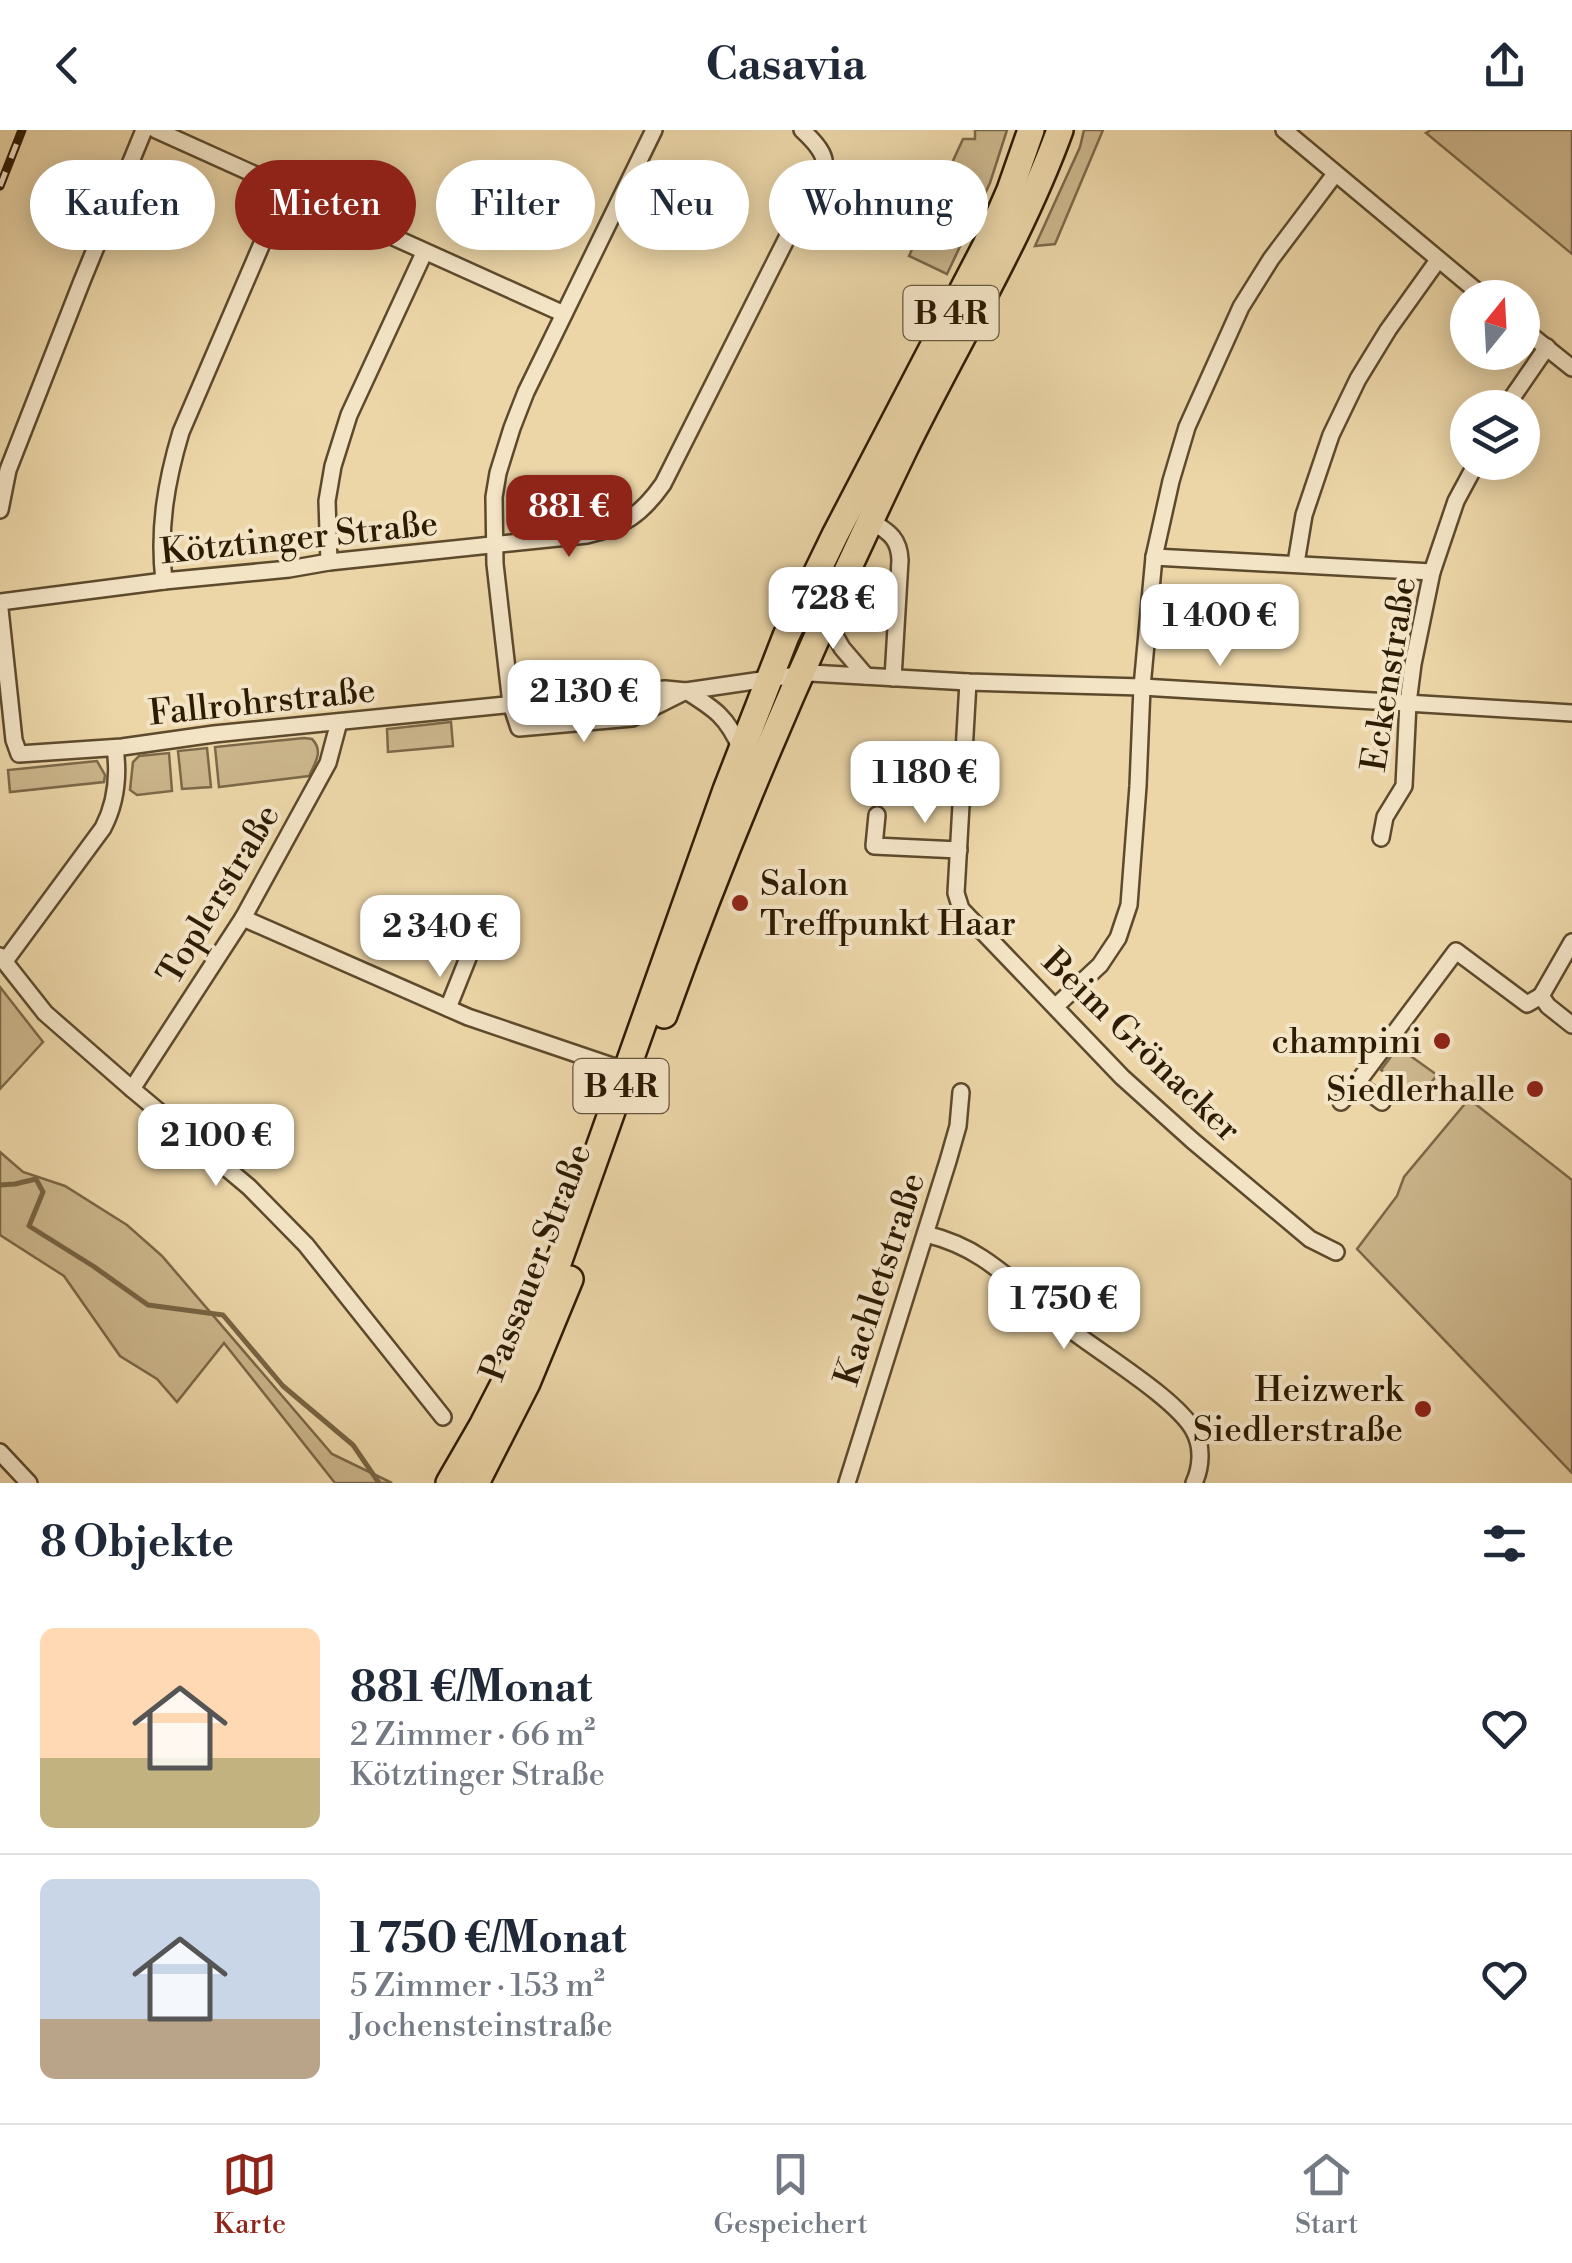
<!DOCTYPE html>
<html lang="de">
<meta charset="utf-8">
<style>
:root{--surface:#fff;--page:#f6f6f7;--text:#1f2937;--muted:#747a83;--line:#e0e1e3;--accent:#8f2418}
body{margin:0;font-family:"Libre Bodoni",serif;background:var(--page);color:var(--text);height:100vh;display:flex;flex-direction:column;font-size:38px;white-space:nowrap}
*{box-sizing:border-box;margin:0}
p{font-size:32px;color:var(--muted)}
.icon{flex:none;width:55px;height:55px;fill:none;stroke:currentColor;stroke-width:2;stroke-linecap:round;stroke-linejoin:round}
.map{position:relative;height:1353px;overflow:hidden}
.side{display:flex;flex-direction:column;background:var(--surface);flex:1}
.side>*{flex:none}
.guide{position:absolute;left:30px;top:30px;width:1000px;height:90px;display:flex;gap:20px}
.needle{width:65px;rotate:18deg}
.buttons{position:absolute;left:1450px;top:150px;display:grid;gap:20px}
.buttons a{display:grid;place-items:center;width:90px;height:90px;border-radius:50%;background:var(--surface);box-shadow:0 5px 25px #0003;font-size:50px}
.price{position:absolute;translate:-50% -85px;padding:0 22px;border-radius:20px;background:#fff;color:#222;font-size:32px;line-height:65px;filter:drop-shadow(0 2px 5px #0008)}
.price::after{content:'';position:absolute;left:50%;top:60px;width:30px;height:22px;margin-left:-15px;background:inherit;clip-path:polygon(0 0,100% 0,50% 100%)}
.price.on{background:var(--accent);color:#fff}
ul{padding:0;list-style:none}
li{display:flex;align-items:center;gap:30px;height:250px;padding:0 40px}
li+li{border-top:2px solid var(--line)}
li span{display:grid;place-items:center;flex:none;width:280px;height:200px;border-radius:15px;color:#555}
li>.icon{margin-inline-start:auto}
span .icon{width:120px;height:120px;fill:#fffc;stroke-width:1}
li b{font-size:42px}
h2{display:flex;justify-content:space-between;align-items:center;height:120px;padding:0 40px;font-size:42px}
.pill{padding:0 35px;border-radius:45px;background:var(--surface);box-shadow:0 5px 25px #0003;font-size:35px;line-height:90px}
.pill.on{background:var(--accent);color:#fff}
header{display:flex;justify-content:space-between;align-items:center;height:130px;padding:0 40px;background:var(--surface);font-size:45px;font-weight:700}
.menu{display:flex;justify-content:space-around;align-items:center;height:140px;border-top:2px solid var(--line);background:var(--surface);font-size:28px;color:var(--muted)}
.menu a{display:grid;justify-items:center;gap:5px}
.menu .on{color:var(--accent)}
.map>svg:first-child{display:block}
.green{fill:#ccb68c;stroke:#7c6848;stroke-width:2.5}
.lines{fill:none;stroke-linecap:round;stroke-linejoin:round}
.stream{stroke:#796544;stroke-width:5}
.minor-casing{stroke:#5d4a2c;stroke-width:20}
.primary-casing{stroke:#2d1b03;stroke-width:30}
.minor{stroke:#f3e4c6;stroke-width:15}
.primary{stroke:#ecd6a8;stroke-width:25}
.rail-casing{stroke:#2d1b03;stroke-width:9}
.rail{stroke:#f3e4c6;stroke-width:5;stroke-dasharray:15;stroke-linecap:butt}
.poi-dot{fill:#8f2418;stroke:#f3e4c6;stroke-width:4}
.labels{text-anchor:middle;stroke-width:8;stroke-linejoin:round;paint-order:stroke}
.shield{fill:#f3e4c6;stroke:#68573e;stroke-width:2.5}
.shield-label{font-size:32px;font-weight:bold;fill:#2d1b03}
.street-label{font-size:35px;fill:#2d1b03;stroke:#f3e4c6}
.poi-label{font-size:35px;fill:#2d1b03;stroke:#f3e4c6;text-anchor:end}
</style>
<header><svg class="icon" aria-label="back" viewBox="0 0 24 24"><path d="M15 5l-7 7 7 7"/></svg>Casavia<svg class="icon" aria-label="share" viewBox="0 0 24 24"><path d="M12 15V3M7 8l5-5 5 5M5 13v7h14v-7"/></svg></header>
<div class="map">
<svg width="1572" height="1353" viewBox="0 0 1572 1353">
<rect width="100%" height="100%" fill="#ecd6a8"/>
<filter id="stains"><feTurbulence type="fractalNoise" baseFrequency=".002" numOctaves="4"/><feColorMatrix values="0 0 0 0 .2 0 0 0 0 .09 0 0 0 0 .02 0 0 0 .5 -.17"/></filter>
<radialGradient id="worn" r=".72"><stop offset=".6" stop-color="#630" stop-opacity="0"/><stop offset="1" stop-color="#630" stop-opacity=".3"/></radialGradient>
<g class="green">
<path d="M975 0H1007L990 53 947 144 909 126 963 9H975Z"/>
<path d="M1084 0H1103L1055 114 1035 116 1080 17Z"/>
<path d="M1431 0H1572V124L1426 3Z"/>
<path d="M660 566 632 580 531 591 530 579Z"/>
<path d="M451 592 453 616 388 622 387 599Z"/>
<path d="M304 608 312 609C324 621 315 633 309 646L219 657 215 617Z"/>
<path d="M207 618 211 657 182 659 178 621Z"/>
<path d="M169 623 172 661 137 665 130 660 133 632 139 626Z"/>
<path d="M97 631 105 645 104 652 10 662 8 640Z"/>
<path d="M0 857 43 912 0 959Z"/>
<path d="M1398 917 1437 945 1419 968 1381 940Z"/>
<path d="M1469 969 1572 1050V1343L1357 1119 1397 1066 1404 1047Z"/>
<path d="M0 1022 23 1042 65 1056 127 1095 162 1126 332 1324 392 1353H335L224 1213 177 1272 157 1249 120 1226 64 1146 0 1105Z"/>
</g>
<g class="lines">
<path class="stream" d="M0 1055 15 1054 36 1049 43 1062 29 1096 93 1136 148 1175 223 1185 283 1256 353 1315 379 1353"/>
<defs>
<g id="minor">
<path d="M156 0 564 184"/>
<path d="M654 0 526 262 512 298 498 343 494 367 495 434 511 574 519 598 632 588 686 561C715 579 727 587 741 619"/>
<path d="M1284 0 1485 168"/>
<path d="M1522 198 1572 238"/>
<path d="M1505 278 1547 217"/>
<path d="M0 380 8 340 82 151 144 0"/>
<path d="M870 390C888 402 899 407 900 430L893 548"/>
<path d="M1154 427 1432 442"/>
<path d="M329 432 327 371 333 336 349 285 424 123"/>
<path d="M1296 433 1304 385 1331 305 1358 249 1388 200 1438 130"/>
<path d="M164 451C158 399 166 352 181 302L285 60"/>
<path d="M0 472 164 451 289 439 329 432 587 405C623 397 642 384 663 354L801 80C823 41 840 35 802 0"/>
<path d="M0 479 14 610 19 624 122 617 214 604 665 559 686 561 810 543 968 552 1142 557 1572 583"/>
<path d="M825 488 842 518 866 546"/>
<path d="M968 552 956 763 961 779 1122 947 1193 1011 1310 1109 1336 1122"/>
<path d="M877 685 874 716 959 720"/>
<path d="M1381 708 1385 687 1404 656 1408 573 1413 534 1432 442 1456 371 1477 332"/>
<path d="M243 788 468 887 627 941"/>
<path d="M1572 812 1541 866 1548 876 1572 895"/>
<path d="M0 826 45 883 132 959 249 1057 306 1115 443 1287"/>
<path d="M5 831 103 698C116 673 119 646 115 618"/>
<path d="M1056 876 1100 835 1118 808 1129 775 1138 656 1142 557 1154 427 1171 351 1187 297 1241 177 1271 129 1335 44"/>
<path d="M448 878 486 783"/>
<path d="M132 959 243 788 328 633 339 592"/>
<path d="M1341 972 1357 953"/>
<path d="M1382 972 1357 953 1456 821 1527 874 1541 866"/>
<path d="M926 1104C946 1109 964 1116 982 1128 1013 1148 1041 1176 1071 1200 1102 1224 1178 1270 1194 1301 1203 1317 1201 1338 1194 1353"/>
<path d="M0 1322 29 1353"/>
<path d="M847 1353 948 1031 958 996 961 962"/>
</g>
<g id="primary">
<path d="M664 885C733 692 815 505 904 320 955 215 1020 110 1060 0"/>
<path d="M449 1353 482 1296 517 1228 557 1136 726 660 786 506 835 405 986 115 1010 60 1031 0"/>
<path d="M476 1353 527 1253 570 1149"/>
</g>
</defs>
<use href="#minor" class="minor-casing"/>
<use href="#primary" class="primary-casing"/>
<use href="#minor" class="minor"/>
<use href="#primary" class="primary"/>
<defs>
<path id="rail" d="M0 56 22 0"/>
</defs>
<use href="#rail" class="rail-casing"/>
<use href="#rail" class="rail"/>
</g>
<g class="poi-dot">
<circle cx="740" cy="773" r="10"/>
<circle cx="1442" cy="911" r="10"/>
<circle cx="1535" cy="959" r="10"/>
<circle cx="1423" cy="1279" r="10"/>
</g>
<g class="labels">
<g class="shield">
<rect x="903.5" y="156" width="95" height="54" rx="8"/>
<rect x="573.5" y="929" width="95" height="54" rx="8"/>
</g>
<g class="shield-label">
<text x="951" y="194">B 4R</text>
<text x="621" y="967">B 4R</text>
</g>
<g class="street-label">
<text transform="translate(299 407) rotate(-6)" y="12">Kötztinger Straße</text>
<text transform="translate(1388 544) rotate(-81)" y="12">Eckenstraße</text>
<text transform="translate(262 571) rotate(-6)" y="12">Fallrohrstraße</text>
<text transform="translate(218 764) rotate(-59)" y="12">Toplerstraße</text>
<text transform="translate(1142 915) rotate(44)" y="12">Beim Grönacker</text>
<text transform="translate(535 1132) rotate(-69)" y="12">Passauer Straße</text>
<text transform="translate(879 1149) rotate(-72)" y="12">Kachletstraße</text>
</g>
<g class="poi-label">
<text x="760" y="765" text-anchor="start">Salon<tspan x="760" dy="40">Treffpunkt Haar</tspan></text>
<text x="1422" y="923">champini</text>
<text x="1515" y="971">Siedlerhalle</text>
<text x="1403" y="1271">Heizwerk<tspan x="1403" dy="40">Siedlerstraße</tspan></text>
</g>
</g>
<rect width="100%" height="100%" filter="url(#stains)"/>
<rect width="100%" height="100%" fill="url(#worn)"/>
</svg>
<div class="buttons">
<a><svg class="needle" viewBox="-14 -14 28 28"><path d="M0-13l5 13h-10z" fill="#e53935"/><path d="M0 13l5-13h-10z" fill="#747a83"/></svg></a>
<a><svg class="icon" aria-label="layers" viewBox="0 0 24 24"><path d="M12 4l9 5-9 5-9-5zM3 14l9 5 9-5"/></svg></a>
</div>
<b class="price on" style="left:569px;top:430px">881 €</b>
<b class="price" style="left:833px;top:522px">728 €</b>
<b class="price" style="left:1220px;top:539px">1 400 €</b>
<b class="price" style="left:584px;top:615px">2 130 €</b>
<b class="price" style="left:925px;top:696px">1 180 €</b>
<b class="price" style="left:440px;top:850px">2 340 €</b>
<b class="price" style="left:216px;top:1059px">2 100 €</b>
<b class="price" style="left:1064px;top:1222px">1 750 €</b>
<div class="guide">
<a class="pill">Kaufen</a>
<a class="pill on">Mieten</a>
<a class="pill">Filter</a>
<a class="pill">Neu</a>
<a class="pill">Wohnung</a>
</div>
</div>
<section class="side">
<h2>8 Objekte<svg class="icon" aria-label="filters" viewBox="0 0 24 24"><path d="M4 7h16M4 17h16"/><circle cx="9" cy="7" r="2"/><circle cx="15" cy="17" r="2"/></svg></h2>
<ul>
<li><span style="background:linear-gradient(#ffd9b3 65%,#c2b280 0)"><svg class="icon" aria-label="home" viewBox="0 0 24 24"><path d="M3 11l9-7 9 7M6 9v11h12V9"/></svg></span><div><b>881 €/Monat</b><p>2 Zimmer · 66 m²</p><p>Kötztinger Straße</p></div><svg class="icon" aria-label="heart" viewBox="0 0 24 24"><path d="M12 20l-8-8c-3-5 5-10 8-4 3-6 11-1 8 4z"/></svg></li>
<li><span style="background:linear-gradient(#c9d6e8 70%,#b9a48a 0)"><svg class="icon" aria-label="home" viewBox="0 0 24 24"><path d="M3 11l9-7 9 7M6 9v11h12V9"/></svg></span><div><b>1 750 €/Monat</b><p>5 Zimmer · 153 m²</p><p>Jochensteinstraße</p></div><svg class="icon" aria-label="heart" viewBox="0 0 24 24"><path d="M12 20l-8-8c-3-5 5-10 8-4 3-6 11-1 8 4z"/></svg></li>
</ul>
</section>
<nav class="menu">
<a class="on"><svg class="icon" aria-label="map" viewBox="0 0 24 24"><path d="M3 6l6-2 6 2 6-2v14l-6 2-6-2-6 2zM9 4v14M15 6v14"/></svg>Karte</a>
<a><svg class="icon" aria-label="saved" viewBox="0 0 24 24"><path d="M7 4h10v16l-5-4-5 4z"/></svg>Gespeichert</a>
<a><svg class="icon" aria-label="home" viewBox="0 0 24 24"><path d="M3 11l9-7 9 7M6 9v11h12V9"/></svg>Start</a>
</nav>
